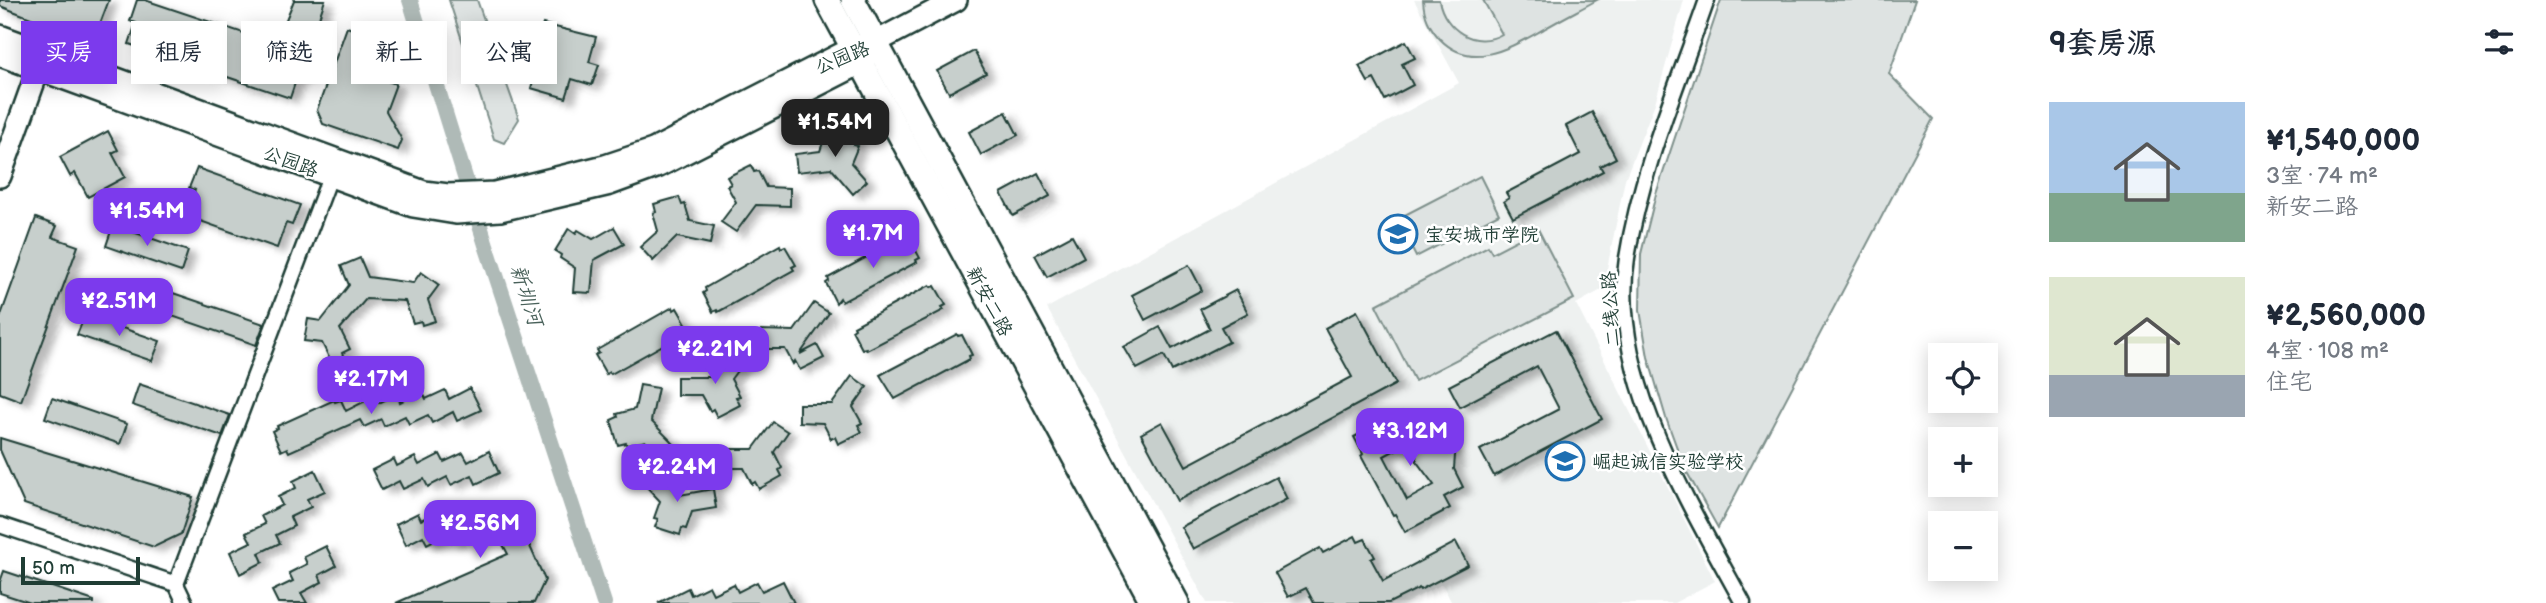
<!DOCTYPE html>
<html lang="zh">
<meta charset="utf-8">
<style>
:root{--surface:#fff;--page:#f6f6f7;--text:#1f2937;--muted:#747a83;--accent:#7c3aed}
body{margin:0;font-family:"Balsamiq Sans","LXGW WenKai TC",sans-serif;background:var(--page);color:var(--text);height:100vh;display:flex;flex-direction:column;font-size:26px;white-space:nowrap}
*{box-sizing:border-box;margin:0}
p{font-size:23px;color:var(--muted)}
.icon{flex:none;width:38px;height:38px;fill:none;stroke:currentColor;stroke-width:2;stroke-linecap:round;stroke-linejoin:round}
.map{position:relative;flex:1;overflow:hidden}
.sheet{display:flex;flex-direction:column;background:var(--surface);width:525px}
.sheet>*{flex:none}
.top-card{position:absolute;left:21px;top:21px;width:665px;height:63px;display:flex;gap:14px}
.buttons{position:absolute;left:1928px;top:343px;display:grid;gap:14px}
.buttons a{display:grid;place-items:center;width:70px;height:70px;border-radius:0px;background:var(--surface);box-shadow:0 4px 18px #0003;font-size:35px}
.scale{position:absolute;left:21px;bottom:18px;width:119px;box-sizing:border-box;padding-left:7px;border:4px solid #1f3d34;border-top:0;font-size:19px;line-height:24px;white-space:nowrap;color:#1f3d34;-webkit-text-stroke:5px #fff;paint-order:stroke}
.price{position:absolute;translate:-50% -60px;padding:0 16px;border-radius:14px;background:var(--accent);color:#fff;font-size:23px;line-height:46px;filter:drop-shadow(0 2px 4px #0008)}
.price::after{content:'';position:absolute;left:50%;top:42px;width:21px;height:16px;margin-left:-10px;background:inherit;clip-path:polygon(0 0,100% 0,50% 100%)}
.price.current{background:#222;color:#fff}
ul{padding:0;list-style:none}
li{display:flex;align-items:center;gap:21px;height:175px;padding:0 28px}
li span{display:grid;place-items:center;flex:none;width:196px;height:140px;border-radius:0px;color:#555}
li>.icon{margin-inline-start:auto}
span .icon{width:84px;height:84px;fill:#fffc;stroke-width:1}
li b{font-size:30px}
h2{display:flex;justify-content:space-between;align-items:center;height:84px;padding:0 28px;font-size:30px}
.chip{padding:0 24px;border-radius:0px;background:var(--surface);box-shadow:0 4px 18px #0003;font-size:24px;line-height:63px}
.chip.current{background:var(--accent);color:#fff}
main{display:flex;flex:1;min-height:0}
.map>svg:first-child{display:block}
.built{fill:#eef1f0}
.green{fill:#dee3e2;stroke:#7e908b;stroke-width:2}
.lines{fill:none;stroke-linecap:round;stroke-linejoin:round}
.canal{stroke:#afbab7;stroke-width:16}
.building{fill:#c7cfcc;stroke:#1f3d34;stroke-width:2;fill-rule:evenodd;filter:url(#shadow)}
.minor-casing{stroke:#1f3d34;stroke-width:19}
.secondary-casing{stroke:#1f3d34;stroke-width:26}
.primary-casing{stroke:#1f3d34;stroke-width:28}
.minor{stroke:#fff;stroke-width:14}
.secondary{stroke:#fff;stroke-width:21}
.primary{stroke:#fff;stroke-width:23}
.labels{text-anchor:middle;stroke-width:5;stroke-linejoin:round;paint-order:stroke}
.street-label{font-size:19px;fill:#1f3d34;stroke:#fff}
.poi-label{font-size:19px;fill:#1f3d34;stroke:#fff;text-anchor:start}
.water-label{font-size:21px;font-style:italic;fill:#4a625b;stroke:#fff}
</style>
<main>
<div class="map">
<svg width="2021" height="603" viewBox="0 0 2021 603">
<defs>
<filter id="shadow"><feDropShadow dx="8" dy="4.5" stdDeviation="3.5" flood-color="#0004"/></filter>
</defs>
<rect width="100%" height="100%" fill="#fff"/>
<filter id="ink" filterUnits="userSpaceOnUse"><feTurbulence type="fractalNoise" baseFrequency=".0143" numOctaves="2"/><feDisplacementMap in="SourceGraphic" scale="14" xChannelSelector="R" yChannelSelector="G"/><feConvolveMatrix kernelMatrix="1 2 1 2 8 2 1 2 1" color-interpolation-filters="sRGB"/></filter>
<g filter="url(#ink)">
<path class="built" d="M1414 0H1684L1655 103 1625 179 1603 289 1576 304 1715 581 1674 603H1452L1442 584 1406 603H1207L1047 308 1459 83Z"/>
<g class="green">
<path d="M449 0H477L519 119 504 143 494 139Z"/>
<path d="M1423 0H1439C1444 29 1475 50 1502 34L1483 0H1597C1579 10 1561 19 1544 29 1511 47 1472 72 1440 39 1429 27 1424 16 1423 0Z"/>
<path d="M1721 0H1915L1889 74 1933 119 1718 528 1684 467 1666 418 1648 357 1640 310 1641 254 1656 194Z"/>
<path d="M1480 176 1499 214 1416 257 1397 219Z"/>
<path d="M1538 229 1574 299 1415 381 1376 305 1488 246 1492 253Z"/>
</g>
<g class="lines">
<path class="canal" d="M410 0 486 245 604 603"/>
</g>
<g class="building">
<path d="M0 0H109L93 42 0 6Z"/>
<path d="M137 0H145L276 44 294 0H325L307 54 311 56 303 79 297 77 290 98 129 44 136 23 130 21Z"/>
<path d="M543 24 596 37 589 62 599 65 592 85 572 79 566 98 531 88 538 64 531 62Z"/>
<path d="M347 27 373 37 360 71 396 84 386 111 402 140 398 150 323 124 317 110Z"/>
<path d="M1406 41 1415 58 1402 64 1413 85 1385 100 1374 79 1368 82 1359 66Z"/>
<path d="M974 51 986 73 949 93 937 71Z"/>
<path d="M1006 112 1018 135 981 155 969 132Z"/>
<path d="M1592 112 1616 158 1600 166 1603 171 1513 218 1504 201 1509 198 1506 193 1580 154 1566 126Z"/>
<path d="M833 127 857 138 854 145 858 146 851 163 867 181 853 194 831 168 797 172 795 154 820 151 826 134 830 135Z"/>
<path d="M108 131 118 150 112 153 125 177 88 197 75 173 70 176 60 157Z"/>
<path d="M751 165 754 172 758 171 766 187 790 188V206L756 205 736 232 721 222 736 202 727 186 731 184 727 177Z"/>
<path d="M197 168 300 205 292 225 286 223 277 248 186 216 195 190 189 188Z"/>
<path d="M1038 173 1050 196 1013 216 1001 193Z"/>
<path d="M679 197 682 205 685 204 690 221 714 226 710 244 677 237 653 261 640 247 658 231 653 213 656 212 654 204Z"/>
<path d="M36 218 57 226 52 237 78 246 21 401 0 393V318Z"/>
<path d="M113 225 188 251 181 272 106 246Z"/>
<path d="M614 227 624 244 594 260 591 293 573 292 575 268 560 258 561 255 555 251 569 228 576 233 578 230 593 239Z"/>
<path d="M1072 235 1084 257 1047 277 1035 255Z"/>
<path d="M904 237 905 240 909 238 920 258 916 260 917 262 842 302 840 298 836 303 826 283 829 281 828 278Z"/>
<path d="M780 245 781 248 785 246 796 265 792 267 794 270 718 312 717 310 713 312 703 293 706 291 705 288Z"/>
<path d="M360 258 368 277 413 283 421 272 439 285 428 300 435 321 422 325 421 321 413 323 405 301 366 299 340 329 350 349 342 353 344 358 332 364 322 343 304 341 308 319 321 321 349 285 341 266Z"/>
<path d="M1189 265 1202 290 1145 320 1132 295Z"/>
<path d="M930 285 932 287 935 286 946 305 942 307 944 310 867 350 866 348 862 349 852 330 855 328 854 326Z"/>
<path d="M1236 290 1248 313 1221 327 1229 342 1172 371 1164 355 1137 369 1124 347 1160 327 1172 349 1210 329 1200 309Z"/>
<path d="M173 293 264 324 256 345 166 314Z"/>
<path d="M814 303 829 313 800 354 817 345 824 358 800 370 795 361 793 364 785 349H760L761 330 794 331Z"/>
<path d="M673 307 674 310 677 308 688 327 685 329 686 332 611 374 609 372 606 374 595 355 599 353 597 350Z"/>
<path d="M1357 311 1396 384 1177 501 1141 434 1162 422 1186 466 1352 377 1325 328Z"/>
<path d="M85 315 160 341 152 361 77 335Z"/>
<path d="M1556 330 1602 419 1494 476 1480 450 1559 409 1537 366 1460 407 1449 386Z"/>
<path d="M957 334 958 336 962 335 972 355 969 356 970 359 895 399 880 375Z"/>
<path d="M730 349 745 360 731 379 740 396 736 397 740 405 717 417 713 409 710 411 701 395H677V377H711Z"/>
<path d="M852 376 867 387 853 407 862 423 858 425 862 432 838 444 835 437 831 439 823 423 799 422V404H832Z"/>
<path d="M139 384 230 415 222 436 132 405Z"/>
<path d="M640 385 658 388 651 421 675 445 662 458 645 441 627 446 626 443 618 445 611 420 618 417 617 414 635 409Z"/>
<path d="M470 388 481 410 457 421 453 412 432 423 428 415 409 424 405 416 384 426 381 419 364 427 360 420 289 452 287 448 281 451 272 431 278 428 277 426 334 400 335 402 341 400 346 411 375 396 379 403 397 394 400 402 422 391 426 399 445 390 449 399Z"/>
<path d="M52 398 127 424 120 444 45 418Z"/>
<path d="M1401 412 1407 423 1425 414 1435 434 1448 442 1455 455 1454 469 1463 487 1444 497 1450 508 1405 532 1395 514 1393 515 1361 456 1363 454 1354 437ZM1414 440 1417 462 1434 485 1407 500 1384 456Z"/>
<path d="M773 422 788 432 774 452 782 468 779 470 782 476 759 489 755 482 752 484 744 468H719L720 449H753Z"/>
<path d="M0 438 193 497 181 534 154 547 24 504 0 450Z"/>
<path d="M489 451 499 473 476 484 472 475 451 485 447 477 428 487 424 479 403 489 399 481 382 490 372 470 394 459 397 466 415 457 419 465 440 454 444 462 463 453 468 462Z"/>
<path d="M315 470 325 491 307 499 311 507 290 517 294 526 276 535 280 543 259 553 263 562 240 574 230 552 251 542 246 533 265 524 261 516 282 505 278 497 296 488 293 481Z"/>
<path d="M656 471 680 495 713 489 716 508 692 512 686 529 682 528 680 535 655 527 658 519 654 518 660 501 643 483Z"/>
<path d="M1276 477 1287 499 1193 549 1181 527Z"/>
<path d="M512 506 545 580 534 603H396L508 554 495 530 475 540 471 532 452 542 448 533 427 544 423 536 406 545 396 524 418 513 421 520 439 511 443 519 464 509 468 517 487 508 492 516Z"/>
<path d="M1355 536 1358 542 1365 539 1375 557 1371 559 1383 581 1456 542 1468 565 1420 590 1419 588 1389 603H1314L1306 588 1288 597 1275 573 1320 548 1323 553Z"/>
<path d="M326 546 336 566 319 575 322 582 301 593 307 603H278L272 591 293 581 289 573 307 564 304 557Z"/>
<path d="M4 571 94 601V603H31L0 593V582Z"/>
<path d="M783 581 794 603H658L688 588 691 595 709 586 713 594 734 584 738 592 757 582 762 591Z"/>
</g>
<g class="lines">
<defs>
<g id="minor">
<path d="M1707 0C1678 84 1641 169 1627 258 1608 374 1690 505 1743 603"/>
<path d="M0 525 176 584"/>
<path d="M185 603 176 584 333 169"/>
</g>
<g id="secondary">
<path d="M0 36 424 192 448 195 495 193 605 166 653 150 853 48 876 42 956 0"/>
<path d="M0 55 413 206 456 213 500 210 610 184 659 166 861 63 871 50"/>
<path d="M0 176 43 56"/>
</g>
<g id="primary">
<path d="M827 0 1153 603"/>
<path d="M853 0 1177 603"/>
</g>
</defs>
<use href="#minor" class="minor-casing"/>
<use href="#secondary" class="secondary-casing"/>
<use href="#primary" class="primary-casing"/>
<use href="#minor" class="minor"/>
<use href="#secondary" class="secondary"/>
<use href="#primary" class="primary"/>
</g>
</g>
<defs>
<symbol id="school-ring" viewBox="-11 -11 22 22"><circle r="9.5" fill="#fff" stroke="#1f6fb2" stroke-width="1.5"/><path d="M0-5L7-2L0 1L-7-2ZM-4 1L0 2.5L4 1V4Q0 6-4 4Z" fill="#1f6fb2"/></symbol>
</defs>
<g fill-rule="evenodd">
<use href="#school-ring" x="1376" y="212" width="44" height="44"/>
<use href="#school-ring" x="1543" y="439" width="44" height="44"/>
</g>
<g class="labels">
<g class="street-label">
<text transform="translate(842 57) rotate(-22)" y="7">公园路</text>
<text transform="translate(291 161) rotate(20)" y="7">公园路</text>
<text transform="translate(990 301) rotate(62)" y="7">新安二路</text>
<text transform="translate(1610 309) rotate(-94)" y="7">二线公路</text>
</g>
<g class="poi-label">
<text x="1425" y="241">宝安城市学院</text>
<text x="1592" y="468">崛起诚信实验学校</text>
</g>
<g class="water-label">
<text transform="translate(527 295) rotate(72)" y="7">新圳河</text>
</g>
</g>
</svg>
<div class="buttons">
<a><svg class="icon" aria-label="locate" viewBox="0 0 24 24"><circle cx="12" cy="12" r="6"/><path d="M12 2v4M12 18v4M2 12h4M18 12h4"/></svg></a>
<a>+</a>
<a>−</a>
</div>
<div class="scale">50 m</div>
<b class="price current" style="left:835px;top:159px">¥1.54M</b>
<b class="price" style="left:147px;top:248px">¥1.54M</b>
<b class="price" style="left:873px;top:270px">¥1.7M</b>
<b class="price" style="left:119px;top:338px">¥2.51M</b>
<b class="price" style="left:715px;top:386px">¥2.21M</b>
<b class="price" style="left:371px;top:416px">¥2.17M</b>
<b class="price" style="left:1410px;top:468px">¥3.12M</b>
<b class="price" style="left:677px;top:504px">¥2.24M</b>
<b class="price" style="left:480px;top:560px">¥2.56M</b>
<div class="top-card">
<a class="chip current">买房</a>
<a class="chip">租房</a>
<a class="chip">筛选</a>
<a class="chip">新上</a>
<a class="chip">公寓</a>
</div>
</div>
<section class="sheet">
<h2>9套房源<svg class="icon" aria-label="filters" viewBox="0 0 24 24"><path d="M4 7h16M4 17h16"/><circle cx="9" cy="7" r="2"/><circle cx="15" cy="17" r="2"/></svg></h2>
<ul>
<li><span style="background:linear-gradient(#a9c7e8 65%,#7fa58c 0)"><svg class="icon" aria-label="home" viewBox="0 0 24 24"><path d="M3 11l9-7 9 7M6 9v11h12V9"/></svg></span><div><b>¥1,540,000</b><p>3室 · 74 m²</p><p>新安二路</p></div></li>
<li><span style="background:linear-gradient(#dfe7d0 70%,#9aa5b1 0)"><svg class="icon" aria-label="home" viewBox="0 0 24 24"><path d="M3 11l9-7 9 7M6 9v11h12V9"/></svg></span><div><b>¥2,560,000</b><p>4室 · 108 m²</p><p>住宅</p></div></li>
</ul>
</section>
</main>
